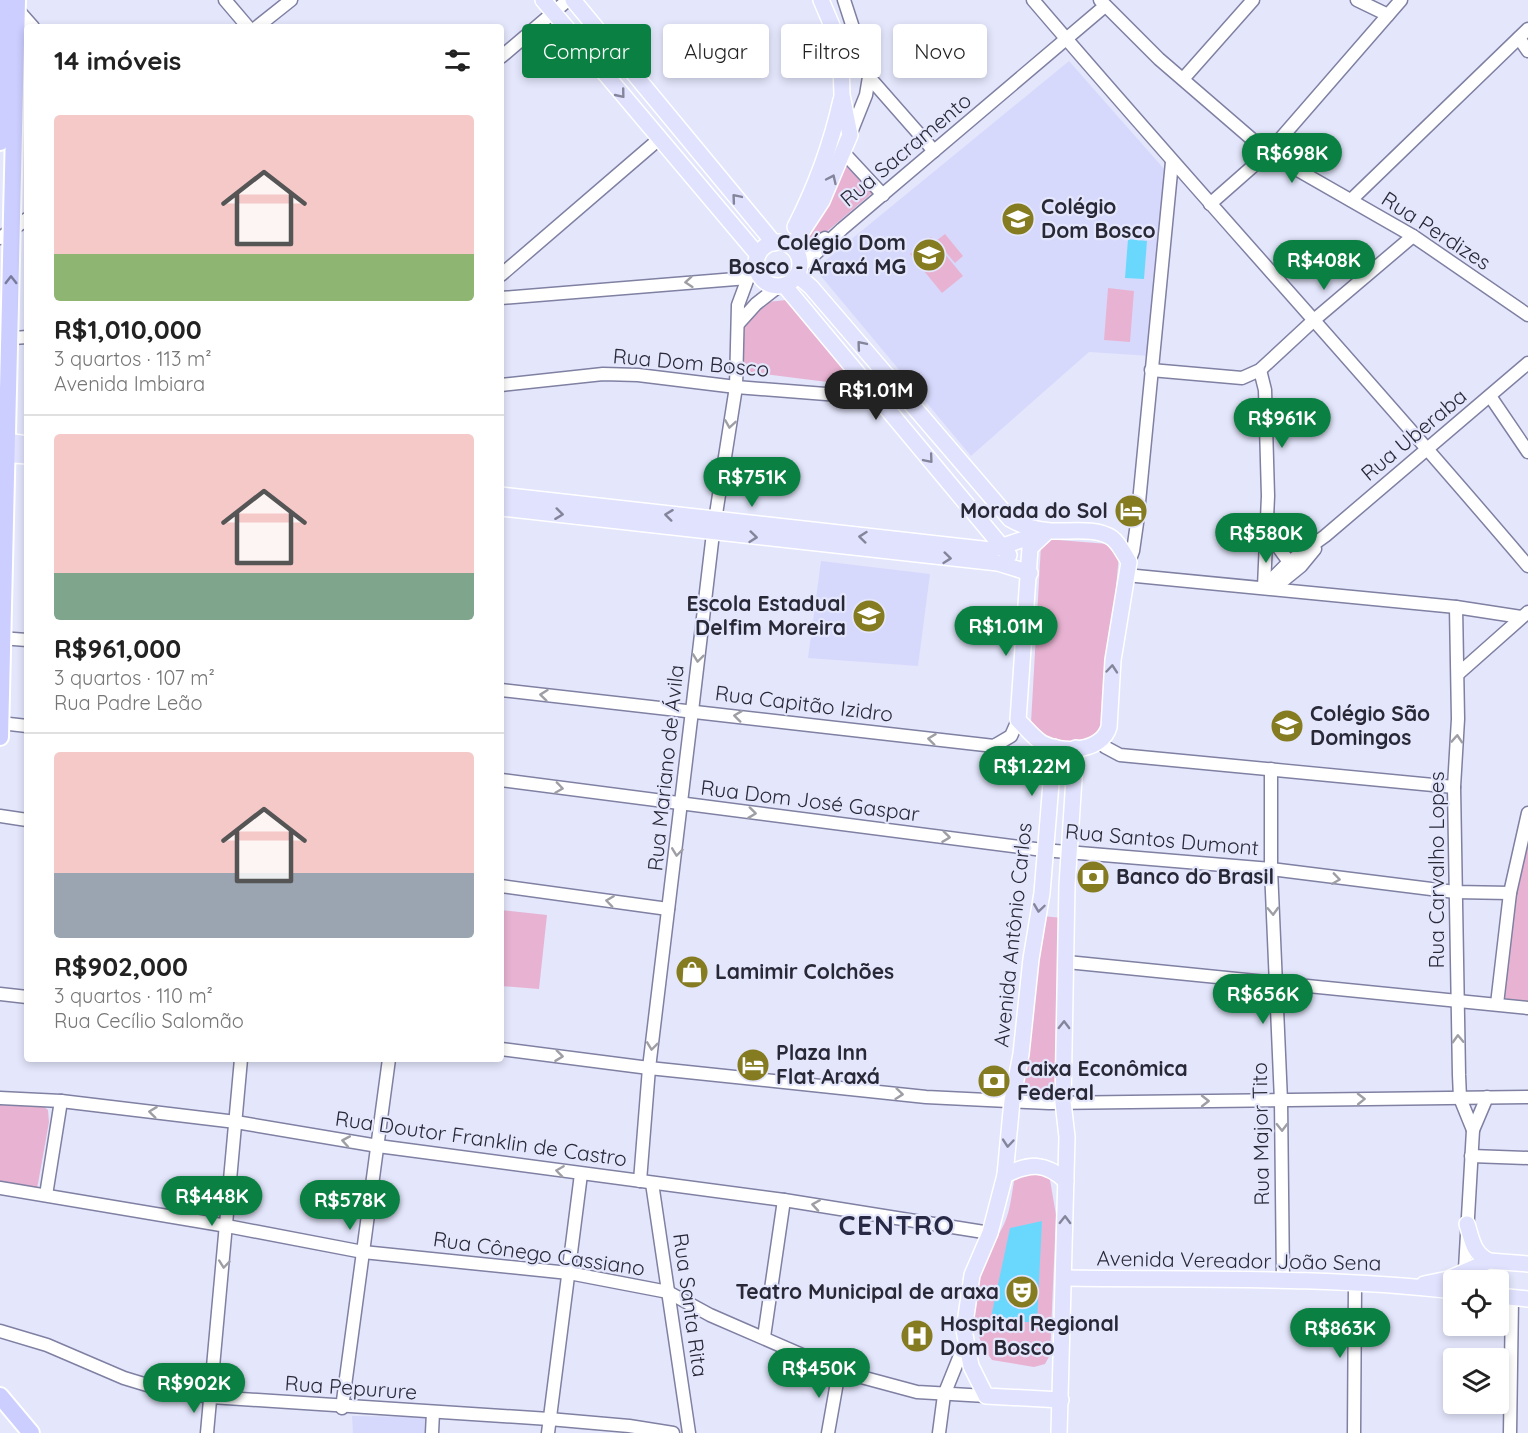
<!DOCTYPE html>
<html lang="pt">
<meta charset="utf-8">
<style>
:root{--surface:#fff;--page:#f2f2f2;--text:#222;--muted:#767676;--line:#e0e0e0;--accent:#0b8043}
body{margin:0;font-family:Quicksand,sans-serif;background:var(--page);color:var(--text);height:100vh;display:flex;flex-direction:column;font-size:22px;white-space:nowrap}
*{box-sizing:border-box;margin:0}
p{font-size:20px;color:var(--muted)}
.icon{flex:none;width:33px;height:33px;fill:none;stroke:currentColor;stroke-width:2;stroke-linecap:round;stroke-linejoin:round}
.map{position:relative;flex:1;overflow:hidden}
.sheet{position:absolute;left:24px;top:24px;width:480px;height:1038px;display:flex;flex-direction:column;background:var(--surface);border-radius:6px;box-shadow:0 3px 9px #0003}
.sheet>*{flex:none}
.guide{position:absolute;left:522px;top:24px;width:570px;height:54px;display:flex;gap:12px}
.tools{position:absolute;left:1443px;top:1270px;display:grid;gap:12px}
.tools a{display:grid;place-items:center;width:66px;height:66px;border-radius:6px;background:var(--surface);box-shadow:0 3px 9px #0003;font-size:30px}
.price{position:absolute;translate:-50% -51px;padding:0 14px;border-radius:21px;background:var(--accent);color:#fff;font-size:20px;line-height:39px;filter:drop-shadow(0 2px 3px #0008)}
.price::after{content:'';position:absolute;left:50%;top:36px;width:18px;height:14px;margin-left:-9px;background:inherit;clip-path:polygon(0 0,100% 0,50% 100%)}
.price.current{background:#222;color:#fff}
ul{padding:0;list-style:none}
li{display:grid;align-content:center;gap:12px;height:318px;padding:0 30px}
li+li{border-top:2px solid var(--line)}
li span{display:grid;place-items:center;height:186px;border-radius:6px;color:#555}
li>.icon{margin-inline-start:auto}
span .icon{width:108px;height:108px;fill:#fffc;stroke-width:1}
li b{font-size:26px}
h2{display:flex;justify-content:space-between;align-items:center;height:72px;padding:0 30px;font-size:26px}
.pill{padding:0 21px;border-radius:6px;background:var(--surface);box-shadow:0 3px 9px #0003;font-size:21px;line-height:54px}
.pill.current{background:var(--accent);color:#fff}
.map>svg:first-child{display:block}
.built{fill:#d7d9fc}
.green{fill:#e8b3d2}
.water{fill:#6ad8fd}
.lines{fill:none;stroke-linecap:round;stroke-linejoin:round}
.minor-casing{stroke:#7f80a2;stroke-width:15}
.major-casing{stroke:#fff;stroke-width:18}
.highway-casing{stroke:#fff;stroke-width:20}
.minor{stroke:#fff;stroke-width:12}
.major{stroke:#e0e2fe;stroke-width:15}
.highway{stroke:#cbcefe;stroke-width:16}
.oneway{stroke:#84859a}
.oneway2{stroke:#7a7b9a}
.oneway3{stroke:#9e9ea5}
.labels{text-anchor:middle;stroke-width:4.5;stroke-linejoin:round;paint-order:stroke}
.street-label{font-size:21px;fill:#282836;stroke:#e4e6fc}
.poi-label{font-size:21px;font-weight:bold;fill:#282836;stroke:#e4e6fc;text-anchor:start}
.district-label{font-size:27px;font-weight:bold;letter-spacing:1.5px;fill:#282945;stroke:#e4e6fc}
</style>
<div class="map">
<svg width="1528" height="1433" viewBox="0 0 1528 1433">
<rect width="100%" height="100%" fill="#e4e6fc"/>
<g class="built">
<path d="M1069 61 1165 170 1151 356 1089 352 971 456 815 269Z"/>
<path d="M821 561 930 574 918 666 808 658Z"/>
<path d="M352 1416 425 1417V1433H353Z"/>
</g>
<g class="green">
<path d="M845 165 872 193 824 234 805 243Z"/>
<path d="M945 234 963 256 955 263 936 241Z"/>
<path d="M931 237 963 276 942 293 910 254Z"/>
<path d="M1108 288 1134 291 1130 342 1104 340Z"/>
<path d="M786 300 856 379 851 385 740 371 746 319 767 302Z"/>
<path d="M1046 539 1108 544 1119 555 1103 725C1092 750 1067 741 1044 738L1031 723 1041 545Z"/>
<path d="M1528 844V1001L1504 1000 1515 896Z"/>
<path d="M501 910 547 915 539 989 501 986Z"/>
<path d="M1042 916 1063 918 1062 1093 1054 1098 1031 1099 1022 1092Z"/>
<path d="M0 1105 43 1106 48 1110 49 1122 37 1189 0 1183Z"/>
<path d="M1022 1170 1049 1174 1056 1215 1050 1355 1045 1364 1034 1367 992 1360C970 1331 967 1295 982 1263 989 1248 999 1236 1005 1222 1011 1208 1012 1190 1015 1176Z"/>
</g>
<g class="water">
<path d="M1128 239 1147 241 1144 279 1125 278Z"/>
<path d="M1042 1221 1037 1322H990L1010 1228Z"/>
</g>
<g class="lines">
<defs>
<g id="minor">
<path d="M225 0 248 27"/>
<path d="M844 0 869 77 866 95 850 135"/>
<path d="M1033 0C1196 191 1366 375 1528 566"/>
<path d="M1100 0 1159 59 1268 153 1413 236 1528 315"/>
<path d="M1357 0 1388 15"/>
<path d="M14 13 17 9 33 27"/>
<path d="M257 27 291 0"/>
<path d="M1519 38 1528 51"/>
<path d="M501 57 568 0"/>
<path d="M869 77 934 151"/>
<path d="M1183 79 1253 0"/>
<path d="M844 153 883 195"/>
<path d="M1351 200 1528 29"/>
<path d="M1210 204 1268 153 1401 0"/>
<path d="M0 238 27 219"/>
<path d="M798 255 825 238"/>
<path d="M799 269 842 229 1105 6"/>
<path d="M501 275 658 140"/>
<path d="M501 298 748 278"/>
<path d="M738 324 756 304 779 286"/>
<path d="M0 339 27 337"/>
<path d="M1151 370 1242 378 1260 370 1314 320 1413 236"/>
<path d="M1260 370 1265 390 1268 496 1264 587"/>
<path d="M501 385 603 374 638 375 736 387 877 398"/>
<path d="M1490 396 1528 452"/>
<path d="M1268 533 1289 562"/>
<path d="M1129 562 1133 551 1137 523 1172 162"/>
<path d="M1126 575 1456 607 1521 617"/>
<path d="M1264 587 1289 562 1325 536 1528 363"/>
<path d="M1274 588 1301 566 1315 549"/>
<path d="M1456 607 1458 719 1454 787 1459 1075 1460 1098 1473 1130"/>
<path d="M0 638 27 640"/>
<path d="M1458 674 1528 612"/>
<path d="M501 690 994 746 1011 736 1018 720"/>
<path d="M0 723 27 726"/>
<path d="M1100 741 1105 747 1120 755 1454 787"/>
<path d="M1271 769V869L1281 1101 1283 1281"/>
<path d="M501 780 1043 850 1271 869 1455 892 1510 893"/>
<path d="M0 816 27 820"/>
<path d="M501 886 668 909"/>
<path d="M1067 962 1528 1008"/>
<path d="M0 994 27 997"/>
<path d="M1497 1004 1510 893 1528 813"/>
<path d="M501 1049 649 1068 926 1097 1049 1103 1528 1097"/>
<path d="M0 1098 61 1101 236 1122 378 1146 784 1200 990 1233"/>
<path d="M1471 1156 1528 1158"/>
<path d="M640 1181 649 1068 692 711 713 533 736 387 738 305 748 278 756 268"/>
<path d="M652 1183 689 1433"/>
<path d="M0 1188 227 1226 363 1252 569 1273 668 1292 710 1315 839 1371 917 1392 986 1396"/>
<path d="M46 1195 61 1101"/>
<path d="M1465 1269 1473 1130 1487 1097"/>
<path d="M0 1331 47 1345 124 1378 157 1388 211 1397 549 1419 629 1426 673 1433"/>
<path d="M764 1337 784 1200"/>
<path d="M342 1408 389 1059"/>
<path d="M207 1433 241 1059"/>
<path d="M432 1433 433 1412"/>
<path d="M548 1433 581 1174"/>
<path d="M828 1433 839 1371"/>
<path d="M939 1433 944 1395 965 1343"/>
<path d="M1354 1433 1355 1285"/>
<path d="M1510 1433 1512 1298"/>
</g>
<g id="major">
<path d="M543 0 758 255"/>
<path d="M573 0 774 243"/>
<path d="M795 227C816 186 831 145 841 100"/>
<circle cx="778" cy="264" r="22"/>
<path d="M792 247 822 201 850 135 842 95 841 63 833 28 821 0"/>
<path d="M797 275 811 287 1010 519C1022 526 1037 530 1051 531 1069 532 1096 527 1112 538 1119 543 1124 554 1129 562L1113 660 1109 727C1102 752 1062 754 1042 743 1034 738 1025 727 1018 720L1030 548 1048 531"/>
<path d="M784 285 1009 555"/>
<path d="M0 440 27 444"/>
<path d="M0 454 27 456"/>
<path d="M501 495 991 550 1039 534"/>
<path d="M501 508 998 563 1030 573"/>
<path d="M1054 747 1042 893 1031 959 1021 1054 1012 1101 1005 1175 990 1233 972 1275 964 1330 971 1366 986 1396 1061 1400"/>
<path d="M1005 1175C1030 1163 1045 1162 1066 1181"/>
<path d="M1467 1224C1472 1240 1473 1253 1489 1261"/>
<path d="M1064 1278C1193 1280 1325 1276 1454 1291"/>
<path d="M1424 1284 1448 1279 1489 1261 1528 1264"/>
<path d="M1498 1296 1528 1299"/>
<path d="M1059 1433 1067 1137 1063 1102 1067 885 1076 748"/>
</g>
<g id="highway">
<path d="M0 142 5 23 1 0"/>
<path d="M0 737 17 0"/>
<path d="M0 1396 31 1433"/>
</g>
</defs>
<use href="#minor" class="minor-casing"/>
<use href="#major" class="major-casing"/>
<use href="#highway" class="highway-casing"/>
<use href="#minor" class="minor"/>
<use href="#major" class="major"/>
<use href="#highway" class="highway"/>
</g>
<defs><path id="oneway-chevron" d="M-2-3.5L2.5 0L-2 3.5" fill="none" stroke-width="1.6" stroke-linecap="round" stroke-linejoin="round" transform="scale(1.5)"/></defs>
<g class="oneway">
<use href="#oneway-chevron" transform="translate(621 94) rotate(51)"/>
<use href="#oneway-chevron" transform="translate(832 179) rotate(-65)"/>
<use href="#oneway-chevron" transform="translate(736 198) rotate(-130)"/>
<use href="#oneway-chevron" transform="translate(861 345) rotate(-130)"/>
<use href="#oneway-chevron" transform="translate(929 459) rotate(50)"/>
<use href="#oneway-chevron" transform="translate(559 514) rotate(7)"/>
<use href="#oneway-chevron" transform="translate(669 515) rotate(-173)"/>
<use href="#oneway-chevron" transform="translate(753 537) rotate(6)"/>
<use href="#oneway-chevron" transform="translate(863 537) rotate(-174)"/>
<use href="#oneway-chevron" transform="translate(947 558) rotate(6)"/>
<use href="#oneway-chevron" transform="translate(1112 669) rotate(-85)"/>
<use href="#oneway-chevron" transform="translate(1039 908) rotate(98)"/>
<use href="#oneway-chevron" transform="translate(1064 1025) rotate(-89)"/>
<use href="#oneway-chevron" transform="translate(1008 1143) rotate(95)"/>
<use href="#oneway-chevron" transform="translate(1065 1220) rotate(-89)"/>
</g>
<use class="oneway2" href="#oneway-chevron" transform="translate(11 280) rotate(-90)"/>
<g class="oneway3">
<use href="#oneway-chevron" transform="translate(689 282) rotate(175)"/>
<use href="#oneway-chevron" transform="translate(730 424) rotate(99)"/>
<use href="#oneway-chevron" transform="translate(698 658) rotate(97)"/>
<use href="#oneway-chevron" transform="translate(544 695) rotate(-174)"/>
<use href="#oneway-chevron" transform="translate(738 716) rotate(-173)"/>
<use href="#oneway-chevron" transform="translate(932 739) rotate(-173)"/>
<use href="#oneway-chevron" transform="translate(1457 739) rotate(-86)"/>
<use href="#oneway-chevron" transform="translate(559 788) rotate(8)"/>
<use href="#oneway-chevron" transform="translate(752 813) rotate(7)"/>
<use href="#oneway-chevron" transform="translate(946 837) rotate(7)"/>
<use href="#oneway-chevron" transform="translate(677 852) rotate(97)"/>
<use href="#oneway-chevron" transform="translate(1336 879) rotate(8)"/>
<use href="#oneway-chevron" transform="translate(610 901) rotate(-172)"/>
<use href="#oneway-chevron" transform="translate(1273 911) rotate(88)"/>
<use href="#oneway-chevron" transform="translate(1458 1039) rotate(-92)"/>
<use href="#oneway-chevron" transform="translate(652 1046) rotate(97)"/>
<use href="#oneway-chevron" transform="translate(559 1056) rotate(7)"/>
<use href="#oneway-chevron" transform="translate(899 1094) rotate(6)"/>
<use href="#oneway-chevron" transform="translate(1361 1099) rotate(-1)"/>
<use href="#oneway-chevron" transform="translate(1205 1101)"/>
<use href="#oneway-chevron" transform="translate(153 1112) rotate(-173)"/>
<use href="#oneway-chevron" transform="translate(1282 1127) rotate(89)"/>
<use href="#oneway-chevron" transform="translate(346 1141) rotate(-170)"/>
<use href="#oneway-chevron" transform="translate(560 1171) rotate(-172)"/>
<use href="#oneway-chevron" transform="translate(816 1205) rotate(-171)"/>
<use href="#oneway-chevron" transform="translate(224 1264) rotate(96)"/>
</g>
<defs>
<symbol id="school-disc" viewBox="-11 -11 22 22"><circle r="9.5" fill="#857b20" stroke="#e4e6fc"/><path d="M0-5L7-2L0 1L-7-2ZM-4 1L0 2.5L4 1V4Q0 6-4 4Z" fill="#fff"/></symbol>
<symbol id="hotel-disc" viewBox="-11 -11 22 22"><circle r="9.5" fill="#857b20" stroke="#e4e6fc"/><path d="M-6-4.5h1.5V1H6V5H4.5V3h-9V5H-6ZM-4 0a1.8 1.8 0 1 1 3.6 0ZM.5 0V-2.5h3Q6-2.5 6 0Z" fill="#fff"/></symbol>
<symbol id="bank-disc" viewBox="-11 -11 22 22"><circle r="9.5" fill="#857b20" stroke="#e4e6fc"/><path d="M-6-4H6V4H-6ZM0-2.3a2.3 2.3 0 1 0 0 4.6a2.3 2.3 0 1 0 0-4.6Z" fill="#fff"/></symbol>
<symbol id="shop-disc" viewBox="-11 -11 22 22"><circle r="9.5" fill="#857b20" stroke="#e4e6fc"/><path d="M-5-2.5h2.3a2.7 3.5 0 0 1 5.4 0H5L5.5 6h-11ZM-1.5-2.5h3a1.5 2.3 0 0 0-3 0Z" fill="#fff"/></symbol>
<symbol id="theatre-disc" viewBox="-11 -11 22 22"><circle r="9.5" fill="#857b20" stroke="#e4e6fc"/><path d="M-5-5.5Q0-4 5-5.5V0Q5 5 0 6Q-5 5-5 0ZM-3.3-2.5H-1v1.5H-3.3ZM1-2.5H3.3v1.5H1ZM-2.8 1Q0 5.5 2.8 1Z" fill="#fff"/></symbol>
<symbol id="hospital-disc" viewBox="-11 -11 22 22"><circle r="9.5" fill="#857b20" stroke="#e4e6fc"/><path d="M-5-5h3v3.5h4V-5h3V5h-3V1.5h-4V5h-3Z" fill="#fff"/></symbol>
</defs>
<g fill-rule="evenodd">
<use href="#school-disc" x="999" y="200" width="38" height="38"/>
<use href="#school-disc" x="910" y="236" width="38" height="38"/>
<use href="#hotel-disc" x="1112" y="492" width="38" height="38"/>
<use href="#school-disc" x="850" y="597" width="38" height="38"/>
<use href="#school-disc" x="1268" y="707" width="38" height="38"/>
<use href="#bank-disc" x="1074" y="858" width="38" height="38"/>
<use href="#shop-disc" x="673" y="953" width="38" height="38"/>
<use href="#hotel-disc" x="734" y="1046" width="38" height="38"/>
<use href="#bank-disc" x="975" y="1062" width="38" height="38"/>
<use href="#theatre-disc" x="1003" y="1273" width="38" height="38"/>
<use href="#hospital-disc" x="898" y="1317" width="38" height="38"/>
</g>
<g class="labels">
<g class="street-label">
<text transform="translate(906 150) rotate(-40)" y="7">Rua Sacramento</text>
<text transform="translate(1436 231) rotate(33)" y="7">Rua Perdizes</text>
<text transform="translate(691 363) rotate(5)" y="7">Rua Dom Bosco</text>
<text transform="translate(1414 435) rotate(-40)" y="7">Rua Uberaba</text>
<text transform="translate(804 704) rotate(7)" y="7">Rua Capitão Izidro</text>
<text transform="translate(666 768) rotate(-84)" y="7">Rua Mariano de Ávila</text>
<text transform="translate(810 801) rotate(7)" y="7">Rua Dom José Gaspar</text>
<text transform="translate(1162 840) rotate(5)" y="7">Rua Santos Dumont</text>
<text transform="translate(1437 870) rotate(-90)" y="7">Rua Carvalho Lopes</text>
<text transform="translate(1013 935) rotate(-84)" y="7">Avenida Antônio Carlos</text>
<text transform="translate(1261 1134) rotate(-91)" y="7">Rua Major Tito</text>
<text transform="translate(481 1139) rotate(8)" y="7">Rua Doutor Franklin de Castro</text>
<text transform="translate(539 1254) rotate(8)" y="7">Rua Cônego Cassiano</text>
<text transform="translate(1239 1261) rotate(1)" y="7">Avenida Vereador João Sena</text>
<text transform="translate(690 1305) rotate(82)" y="7">Rua Santa Rita</text>
<text transform="translate(351 1388) rotate(4)" y="7">Rua Pepurure</text>
</g>
<g class="poi-label">
<text x="1041" y="214">Colégio<tspan x="1041" dy="24">Dom Bosco</tspan></text>
<text x="906" y="250" text-anchor="end">Colégio Dom<tspan x="906" dy="24">Bosco - Araxá MG</tspan></text>
<text x="1108" y="518" text-anchor="end">Morada do Sol</text>
<text x="846" y="611" text-anchor="end">Escola Estadual<tspan x="846" dy="24">Delfim Moreira</tspan></text>
<text x="1310" y="721">Colégio São<tspan x="1310" dy="24">Domingos</tspan></text>
<text x="1116" y="884">Banco do Brasil</text>
<text x="715" y="979">Lamimir Colchões</text>
<text x="776" y="1060">Plaza Inn<tspan x="776" dy="24">Flat Araxá</tspan></text>
<text x="1017" y="1076">Caixa Econômica<tspan x="1017" dy="24">Federal</tspan></text>
<text x="999" y="1299" text-anchor="end">Teatro Municipal de araxa</text>
<text x="940" y="1331">Hospital Regional<tspan x="940" dy="24">Dom Bosco</tspan></text>
</g>
<g class="district-label">
<text x="897" y="1235">CENTRO</text>
</g>
</g>
</svg>
<div class="tools">
<a><svg class="icon" aria-label="locate" viewBox="0 0 24 24"><circle cx="12" cy="12" r="6"/><path d="M12 2v4M12 18v4M2 12h4M18 12h4"/></svg></a>
<a><svg class="icon" aria-label="layers" viewBox="0 0 24 24"><path d="M12 4l9 5-9 5-9-5zM3 14l9 5 9-5"/></svg></a>
</div>
<b class="price" style="left:1292px;top:184px">R$698K</b>
<b class="price" style="left:1324px;top:291px">R$408K</b>
<b class="price current" style="left:876px;top:421px">R$1.01M</b>
<b class="price" style="left:1282px;top:449px">R$961K</b>
<b class="price" style="left:752px;top:508px">R$751K</b>
<b class="price" style="left:1266px;top:564px">R$580K</b>
<b class="price" style="left:1006px;top:657px">R$1.01M</b>
<b class="price" style="left:1032px;top:797px">R$1.22M</b>
<b class="price" style="left:1263px;top:1025px">R$656K</b>
<b class="price" style="left:212px;top:1227px">R$448K</b>
<b class="price" style="left:350px;top:1231px">R$578K</b>
<b class="price" style="left:1340px;top:1359px">R$863K</b>
<b class="price" style="left:819px;top:1399px">R$450K</b>
<b class="price" style="left:194px;top:1414px">R$902K</b>
<div class="guide">
<a class="pill current">Comprar</a>
<a class="pill">Alugar</a>
<a class="pill">Filtros</a>
<a class="pill">Novo</a>
</div>
<section class="sheet">
<h2>14 imóveis<svg class="icon" aria-label="filters" viewBox="0 0 24 24"><path d="M4 7h16M4 17h16"/><circle cx="9" cy="7" r="2"/><circle cx="15" cy="17" r="2"/></svg></h2>
<ul>
<li><span style="background:linear-gradient(#f6c9c9 75%,#8fb573 0)"><svg class="icon" aria-label="home" viewBox="0 0 24 24"><path d="M3 11l9-7 9 7M6 9v11h12V9"/></svg></span><div><b>R$1,010,000</b><p>3 quartos · 113 m²</p><p>Avenida Imbiara</p></div></li>
<li><span style="background:linear-gradient(#f6c9c9 75%,#7fa58c 0)"><svg class="icon" aria-label="home" viewBox="0 0 24 24"><path d="M3 11l9-7 9 7M6 9v11h12V9"/></svg></span><div><b>R$961,000</b><p>3 quartos · 107 m²</p><p>Rua Padre Leão</p></div></li>
<li><span style="background:linear-gradient(#f6c9c9 65%,#9aa5b1 0)"><svg class="icon" aria-label="home" viewBox="0 0 24 24"><path d="M3 11l9-7 9 7M6 9v11h12V9"/></svg></span><div><b>R$902,000</b><p>3 quartos · 110 m²</p><p>Rua Cecílio Salomão</p></div></li>
</ul>
</section>
</div>
